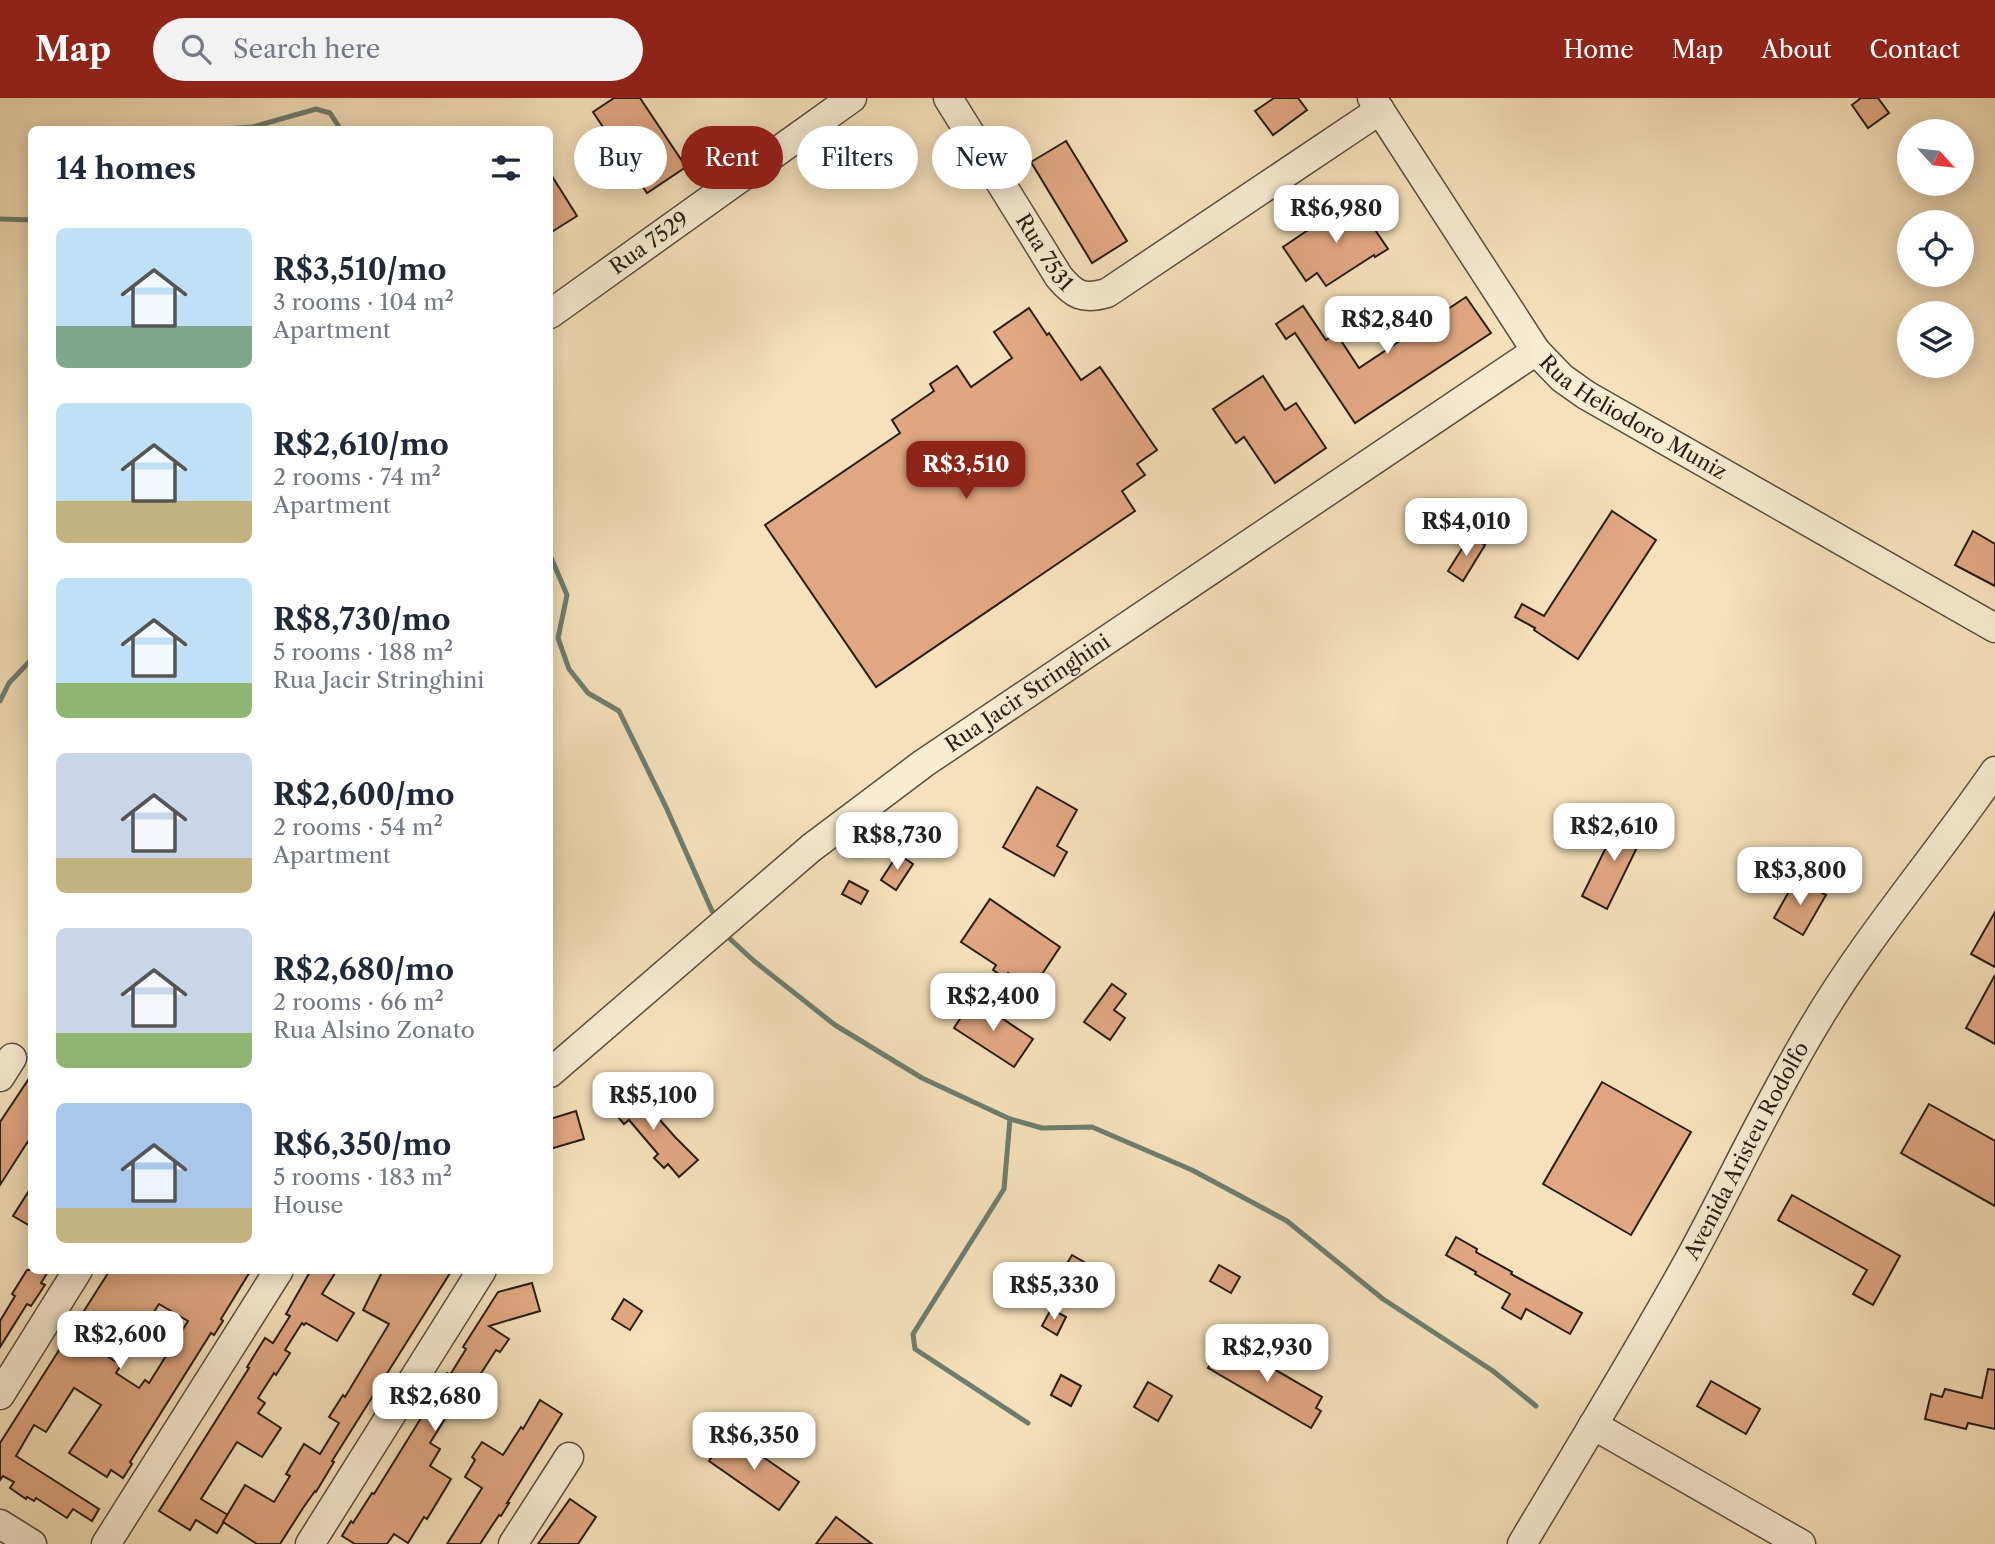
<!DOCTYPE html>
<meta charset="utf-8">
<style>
:root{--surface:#fff;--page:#f2f2f3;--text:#1f2937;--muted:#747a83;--accent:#8f2418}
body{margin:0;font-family:"Libre Caslon Text",serif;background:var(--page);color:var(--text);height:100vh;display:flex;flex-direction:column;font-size:26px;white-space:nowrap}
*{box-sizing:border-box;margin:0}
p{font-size:23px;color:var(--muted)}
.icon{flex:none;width:38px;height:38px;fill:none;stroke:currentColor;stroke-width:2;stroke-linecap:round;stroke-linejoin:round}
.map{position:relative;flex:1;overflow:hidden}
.sheet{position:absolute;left:28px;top:28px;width:525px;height:1148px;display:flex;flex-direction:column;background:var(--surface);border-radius:10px;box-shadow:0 4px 18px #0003}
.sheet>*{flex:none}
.top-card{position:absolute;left:574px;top:28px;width:665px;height:63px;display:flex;gap:14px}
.needle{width:46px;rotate:117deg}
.tools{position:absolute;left:1897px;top:21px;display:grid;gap:14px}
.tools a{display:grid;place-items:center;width:77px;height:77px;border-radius:50%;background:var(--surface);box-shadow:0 4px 18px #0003;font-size:35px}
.price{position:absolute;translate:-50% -60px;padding:0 16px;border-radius:14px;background:#fff;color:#222;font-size:23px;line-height:46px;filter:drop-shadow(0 2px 4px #0008)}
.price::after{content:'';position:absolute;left:50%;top:42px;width:21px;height:16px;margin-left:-10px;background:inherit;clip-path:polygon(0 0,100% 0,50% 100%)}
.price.current{background:var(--accent);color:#fff}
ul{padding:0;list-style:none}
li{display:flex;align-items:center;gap:21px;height:175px;padding:0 28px}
li span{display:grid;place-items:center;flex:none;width:196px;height:140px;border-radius:10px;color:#555}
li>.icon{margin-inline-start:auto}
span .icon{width:84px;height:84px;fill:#fffc;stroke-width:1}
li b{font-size:30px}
h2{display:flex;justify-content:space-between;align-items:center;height:84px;padding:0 28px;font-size:30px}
.chip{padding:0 24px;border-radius:32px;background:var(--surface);box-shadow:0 4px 18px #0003;font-size:24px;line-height:63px}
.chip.current{background:var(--accent);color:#fff}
header{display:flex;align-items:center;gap:42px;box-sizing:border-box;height:98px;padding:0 35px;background:var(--accent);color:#fff}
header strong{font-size:33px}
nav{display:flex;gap:38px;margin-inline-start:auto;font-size:24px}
.search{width:490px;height:63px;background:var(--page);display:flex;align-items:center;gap:18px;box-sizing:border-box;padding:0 24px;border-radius:38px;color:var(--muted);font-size:26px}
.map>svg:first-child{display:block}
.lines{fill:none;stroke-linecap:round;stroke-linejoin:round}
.stream{stroke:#6d7e70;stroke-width:5}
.building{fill:#e1a782;stroke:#261e15;stroke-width:2;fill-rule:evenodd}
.minor-casing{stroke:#5a4f3e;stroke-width:31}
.minor{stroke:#f8ecd3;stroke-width:28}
.labels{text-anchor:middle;stroke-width:5;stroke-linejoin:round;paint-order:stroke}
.street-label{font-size:21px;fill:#261e15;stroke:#f8ecd3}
</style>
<header>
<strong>Map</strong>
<div class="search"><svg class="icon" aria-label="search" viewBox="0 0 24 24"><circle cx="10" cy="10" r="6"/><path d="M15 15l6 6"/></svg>Search here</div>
<nav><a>Home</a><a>Map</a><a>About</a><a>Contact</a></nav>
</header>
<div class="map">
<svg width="1995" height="1446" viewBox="0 0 1995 1446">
<rect width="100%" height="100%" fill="#f5e1bb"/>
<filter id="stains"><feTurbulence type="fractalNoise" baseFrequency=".00286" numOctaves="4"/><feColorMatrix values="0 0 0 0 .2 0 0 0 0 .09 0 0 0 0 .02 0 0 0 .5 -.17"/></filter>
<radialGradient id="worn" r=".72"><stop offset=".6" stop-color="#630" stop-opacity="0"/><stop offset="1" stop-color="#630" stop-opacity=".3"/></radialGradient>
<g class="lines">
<g class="stream">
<path d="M208 32 253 29 316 11 330 15 341 32"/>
<path d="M0 121 32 122"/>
<path d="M550 457 567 497 558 540 569 571 588 595 619 613 666 709 712 813"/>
<path d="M0 603 9 585 32 561"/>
<path d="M729 840 754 863 835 927 922 980 1010 1021 1042 1030 1092 1029 1192 1072 1287 1123 1383 1201 1493 1273 1536 1308"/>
<path d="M1010 1021 1004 1091 913 1236 915 1251 1028 1325"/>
</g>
</g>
<g class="building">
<path d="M614 0H640L686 69 647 95 593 14Z"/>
<path d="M1274 0H1298L1307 12 1273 37 1255 13Z"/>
<path d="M1861 0H1878L1889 15 1868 30 1852 7Z"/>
<path d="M1066 43 1127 143 1092 165 1031 64Z"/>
<path d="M550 75 577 118 550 135Z"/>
<path d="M1354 101 1388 151 1375 159 1374 157 1326 188 1317 175 1306 183 1283 149Z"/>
<path d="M1466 199 1491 235 1355 325 1295 235 1286 241 1276 226 1303 208 1326 242 1336 235 1359 270Z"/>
<path d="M1029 210 1047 237 1049 235 1081 282 1100 269 1157 352 1137 366 1145 377 1122 393 1135 413 876 589 765 427 900 335 892 322 934 293 930 286 957 268 971 289 1012 260 994 234Z"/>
<path d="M1263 278 1285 312 1296 305 1326 350 1275 385 1244 339 1236 345 1213 311Z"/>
<path d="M1612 413 1656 442 1578 561 1534 532 1535 530 1515 519 1522 506 1544 518Z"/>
<path d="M1973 433 1995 446V488L1955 467Z"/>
<path d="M1470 438 1485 447 1463 483 1448 473Z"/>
<path d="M1037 689 1077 712 1057 748 1067 754 1054 778 1003 749Z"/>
<path d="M1621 719 1646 731 1607 811 1582 798Z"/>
<path d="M898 756 913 766 896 792 881 782Z"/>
<path d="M1796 781 1826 797 1803 837 1774 820Z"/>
<path d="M849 783 868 793 861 806 842 796Z"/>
<path d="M990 801 1060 849 1032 891 1008 875 1005 880 993 872 996 867 961 844Z"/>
<path d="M1995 814V869L1971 856Z"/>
<path d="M1995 877V946L1966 930Z"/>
<path d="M1112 886 1126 896 1114 912 1125 920 1110 942 1084 924Z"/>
<path d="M973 901 1033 941 1014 969 954 930Z"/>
<path d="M32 976V1037L0 1087V1024Z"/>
<path d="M1602 984 1691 1034 1631 1137 1543 1086Z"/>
<path d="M630 988 675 1039 698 1062 679 1079 668 1066 664 1070 654 1060 658 1056 629 1022 624 1026 608 1007Z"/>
<path d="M1929 1006 1995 1043V1108L1901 1055Z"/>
<path d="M576 1013 584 1041 550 1051V1021Z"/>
<path d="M32 1088V1129L13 1118Z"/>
<path d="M1792 1097 1900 1158 1873 1207 1853 1196 1867 1172 1778 1122Z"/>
<path d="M1456 1139 1477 1151 1476 1154 1512 1174 1511 1176 1582 1215 1570 1236 1526 1211 1521 1221 1502 1210 1510 1196 1475 1176 1476 1174 1446 1157Z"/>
<path d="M1072 1157 1103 1175 1090 1197 1059 1179Z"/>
<path d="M1219 1167 1240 1179 1231 1195 1210 1183Z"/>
<path d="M27 1172H49L41 1185 45 1187 31 1208 27 1206 0 1249V1223L15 1198 12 1196Z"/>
<path d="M110 1172H251L221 1221 223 1223 214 1237 211 1235 130 1364 132 1366 123 1380 111 1372 107 1379 69 1355 101 1307 74 1290 46 1334 34 1327 16 1358 99 1411 92 1423 73 1411 67 1420 36 1400 34 1403 27 1399 26 1401 10 1390 14 1384 3 1378 0 1382V1345ZM159 1206 188 1223 149 1285 145 1282 139 1290 116 1275 121 1267 100 1254 102 1251 92 1245 107 1219 138 1239Z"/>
<path d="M311 1172H337L322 1196 354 1215 337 1243 306 1225 304 1227 302 1225 285 1252 290 1255 276 1277 274 1275 258 1300 265 1305 258 1315 281 1330 262 1359 237 1344 201 1401 228 1417 217 1435 196 1422 190 1432 159 1413 249 1270 247 1269 265 1240 273 1245 290 1218 286 1216Z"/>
<path d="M383 1172H452L332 1363 334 1364 316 1394 315 1393 303 1410 280 1446H257L223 1424 245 1387 274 1404 290 1378 286 1376 304 1346 320 1356 339 1325 329 1319 343 1297 345 1299 389 1226 363 1212Z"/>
<path d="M532 1185 540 1213 489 1228 509 1241 500 1254 496 1252 480 1277 485 1280 472 1300 468 1298 459 1312 453 1308 430 1345 440 1351 430 1368 451 1381 427 1421 424 1419 408 1445 394 1436 387 1446H355L342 1438 351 1423 353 1425 372 1395 374 1396 439 1291 438 1290 447 1275 450 1277 466 1251 463 1249 498 1194Z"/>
<path d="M624 1201 642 1213 630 1232 612 1221Z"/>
<path d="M1051 1211 1066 1219 1057 1237 1042 1228Z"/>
<path d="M1224 1242 1322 1299 1316 1310 1321 1313 1311 1330 1208 1270Z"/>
<path d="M1988 1271 1995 1272V1331L1968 1325 1966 1331 1925 1321 1931 1296 1942 1299 1945 1291 1982 1300Z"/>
<path d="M1061 1277 1081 1288 1071 1308 1051 1297Z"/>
<path d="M1711 1283 1760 1311 1746 1336 1697 1308Z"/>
<path d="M1148 1284 1172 1298 1158 1323 1134 1309Z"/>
<path d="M540 1302 562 1316 507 1405H509L501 1418 499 1417 480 1446H447L482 1390 465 1379 475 1362 472 1359 482 1344 503 1357 521 1329 523 1331Z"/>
<path d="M729 1335 799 1384 779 1412 709 1363Z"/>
<path d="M570 1401 596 1419 578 1446H538Z"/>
<path d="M836 1419 872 1446H816Z"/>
</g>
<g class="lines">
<defs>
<g id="minor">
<path id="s1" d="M948 0 1059 179C1074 197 1083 202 1107 195L1380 12"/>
<path id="s2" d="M1372 0 1536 253 1562 280 1586 297 1995 530"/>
<path id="s3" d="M550 216 852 0"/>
<path id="s4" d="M550 975 811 750 924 665 1536 253"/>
<path d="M0 979 12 960"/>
<path d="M0 1297 78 1172"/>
<path d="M1593 1327 1801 1446"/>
<path d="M0 1426 32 1446"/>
<path d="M106 1446 279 1172"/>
<path d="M310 1446 482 1172"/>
<path d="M513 1446 569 1359"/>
<path id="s5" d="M1522 1446C1578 1352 1636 1258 1689 1162 1731 1085 1768 1004 1814 928 1867 838 1936 759 1995 673"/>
</g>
</defs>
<use href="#minor" class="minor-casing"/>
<use href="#minor" class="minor"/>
</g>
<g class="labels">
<g class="street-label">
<text dy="7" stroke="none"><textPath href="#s3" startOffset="122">Rua 7529</textPath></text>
<text dy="7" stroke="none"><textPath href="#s1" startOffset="182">Rua 7531</textPath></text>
<text dy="7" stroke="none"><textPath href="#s2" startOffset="420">Rua Heliodoro Muniz</textPath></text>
<text dy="7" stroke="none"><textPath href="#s4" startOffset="611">Rua Jacir Stringhini</textPath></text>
<text dy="7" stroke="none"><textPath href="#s5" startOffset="453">Avenida Aristeu Rodolfo</textPath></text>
</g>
</g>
<rect width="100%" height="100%" filter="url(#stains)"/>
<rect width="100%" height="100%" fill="url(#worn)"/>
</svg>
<div class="tools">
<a><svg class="needle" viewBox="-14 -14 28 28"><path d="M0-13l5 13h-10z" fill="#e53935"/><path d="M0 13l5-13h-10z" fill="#747a83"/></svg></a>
<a><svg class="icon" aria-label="locate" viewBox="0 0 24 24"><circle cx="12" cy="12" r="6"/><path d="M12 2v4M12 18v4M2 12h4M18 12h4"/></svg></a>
<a><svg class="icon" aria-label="layers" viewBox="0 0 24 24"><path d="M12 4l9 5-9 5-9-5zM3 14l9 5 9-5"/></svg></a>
</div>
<b class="price" style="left:1336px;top:147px">R$6,980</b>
<b class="price" style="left:1387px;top:258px">R$2,840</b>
<b class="price current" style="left:966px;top:403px">R$3,510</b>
<b class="price" style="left:1466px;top:460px">R$4,010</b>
<b class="price" style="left:1614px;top:765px">R$2,610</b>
<b class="price" style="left:897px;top:774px">R$8,730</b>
<b class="price" style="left:1800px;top:809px">R$3,800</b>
<b class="price" style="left:993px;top:935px">R$2,400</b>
<b class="price" style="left:653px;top:1034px">R$5,100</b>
<b class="price" style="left:1054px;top:1224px">R$5,330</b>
<b class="price" style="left:120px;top:1273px">R$2,600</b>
<b class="price" style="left:1267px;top:1286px">R$2,930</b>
<b class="price" style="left:435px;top:1335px">R$2,680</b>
<b class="price" style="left:754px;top:1374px">R$6,350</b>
<div class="top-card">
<a class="chip">Buy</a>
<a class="chip current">Rent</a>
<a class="chip">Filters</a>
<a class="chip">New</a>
</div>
<section class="sheet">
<h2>14 homes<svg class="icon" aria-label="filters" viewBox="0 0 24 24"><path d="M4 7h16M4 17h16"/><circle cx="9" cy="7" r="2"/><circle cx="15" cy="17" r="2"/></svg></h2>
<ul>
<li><span style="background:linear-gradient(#bfe0f5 70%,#7fa58c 0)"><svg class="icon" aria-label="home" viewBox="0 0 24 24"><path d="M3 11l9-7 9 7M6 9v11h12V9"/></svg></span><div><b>R$3,510/mo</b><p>3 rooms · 104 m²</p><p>Apartment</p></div></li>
<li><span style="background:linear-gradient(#bfe0f5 70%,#c2b280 0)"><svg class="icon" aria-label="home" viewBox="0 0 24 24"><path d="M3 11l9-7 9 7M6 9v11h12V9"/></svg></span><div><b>R$2,610/mo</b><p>2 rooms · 74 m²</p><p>Apartment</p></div></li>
<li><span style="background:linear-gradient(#bfe0f5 75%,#8fb573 0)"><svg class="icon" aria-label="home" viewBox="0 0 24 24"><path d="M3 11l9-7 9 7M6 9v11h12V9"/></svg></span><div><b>R$8,730/mo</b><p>5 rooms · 188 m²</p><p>Rua Jacir Stringhini</p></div></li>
<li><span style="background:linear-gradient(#c9d6e8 75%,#c2b280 0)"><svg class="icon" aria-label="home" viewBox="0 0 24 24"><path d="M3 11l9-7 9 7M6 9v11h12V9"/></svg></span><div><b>R$2,600/mo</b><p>2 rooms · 54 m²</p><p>Apartment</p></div></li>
<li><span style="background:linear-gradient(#c9d6e8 75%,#8fb573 0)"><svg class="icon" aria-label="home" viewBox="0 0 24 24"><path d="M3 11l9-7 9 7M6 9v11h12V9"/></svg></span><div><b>R$2,680/mo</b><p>2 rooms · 66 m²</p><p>Rua Alsino Zonato</p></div></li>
<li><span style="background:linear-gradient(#a9c7e8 75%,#c2b280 0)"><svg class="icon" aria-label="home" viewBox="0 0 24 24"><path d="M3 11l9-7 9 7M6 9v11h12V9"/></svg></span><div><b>R$6,350/mo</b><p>5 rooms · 183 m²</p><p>House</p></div></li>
</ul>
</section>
</div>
